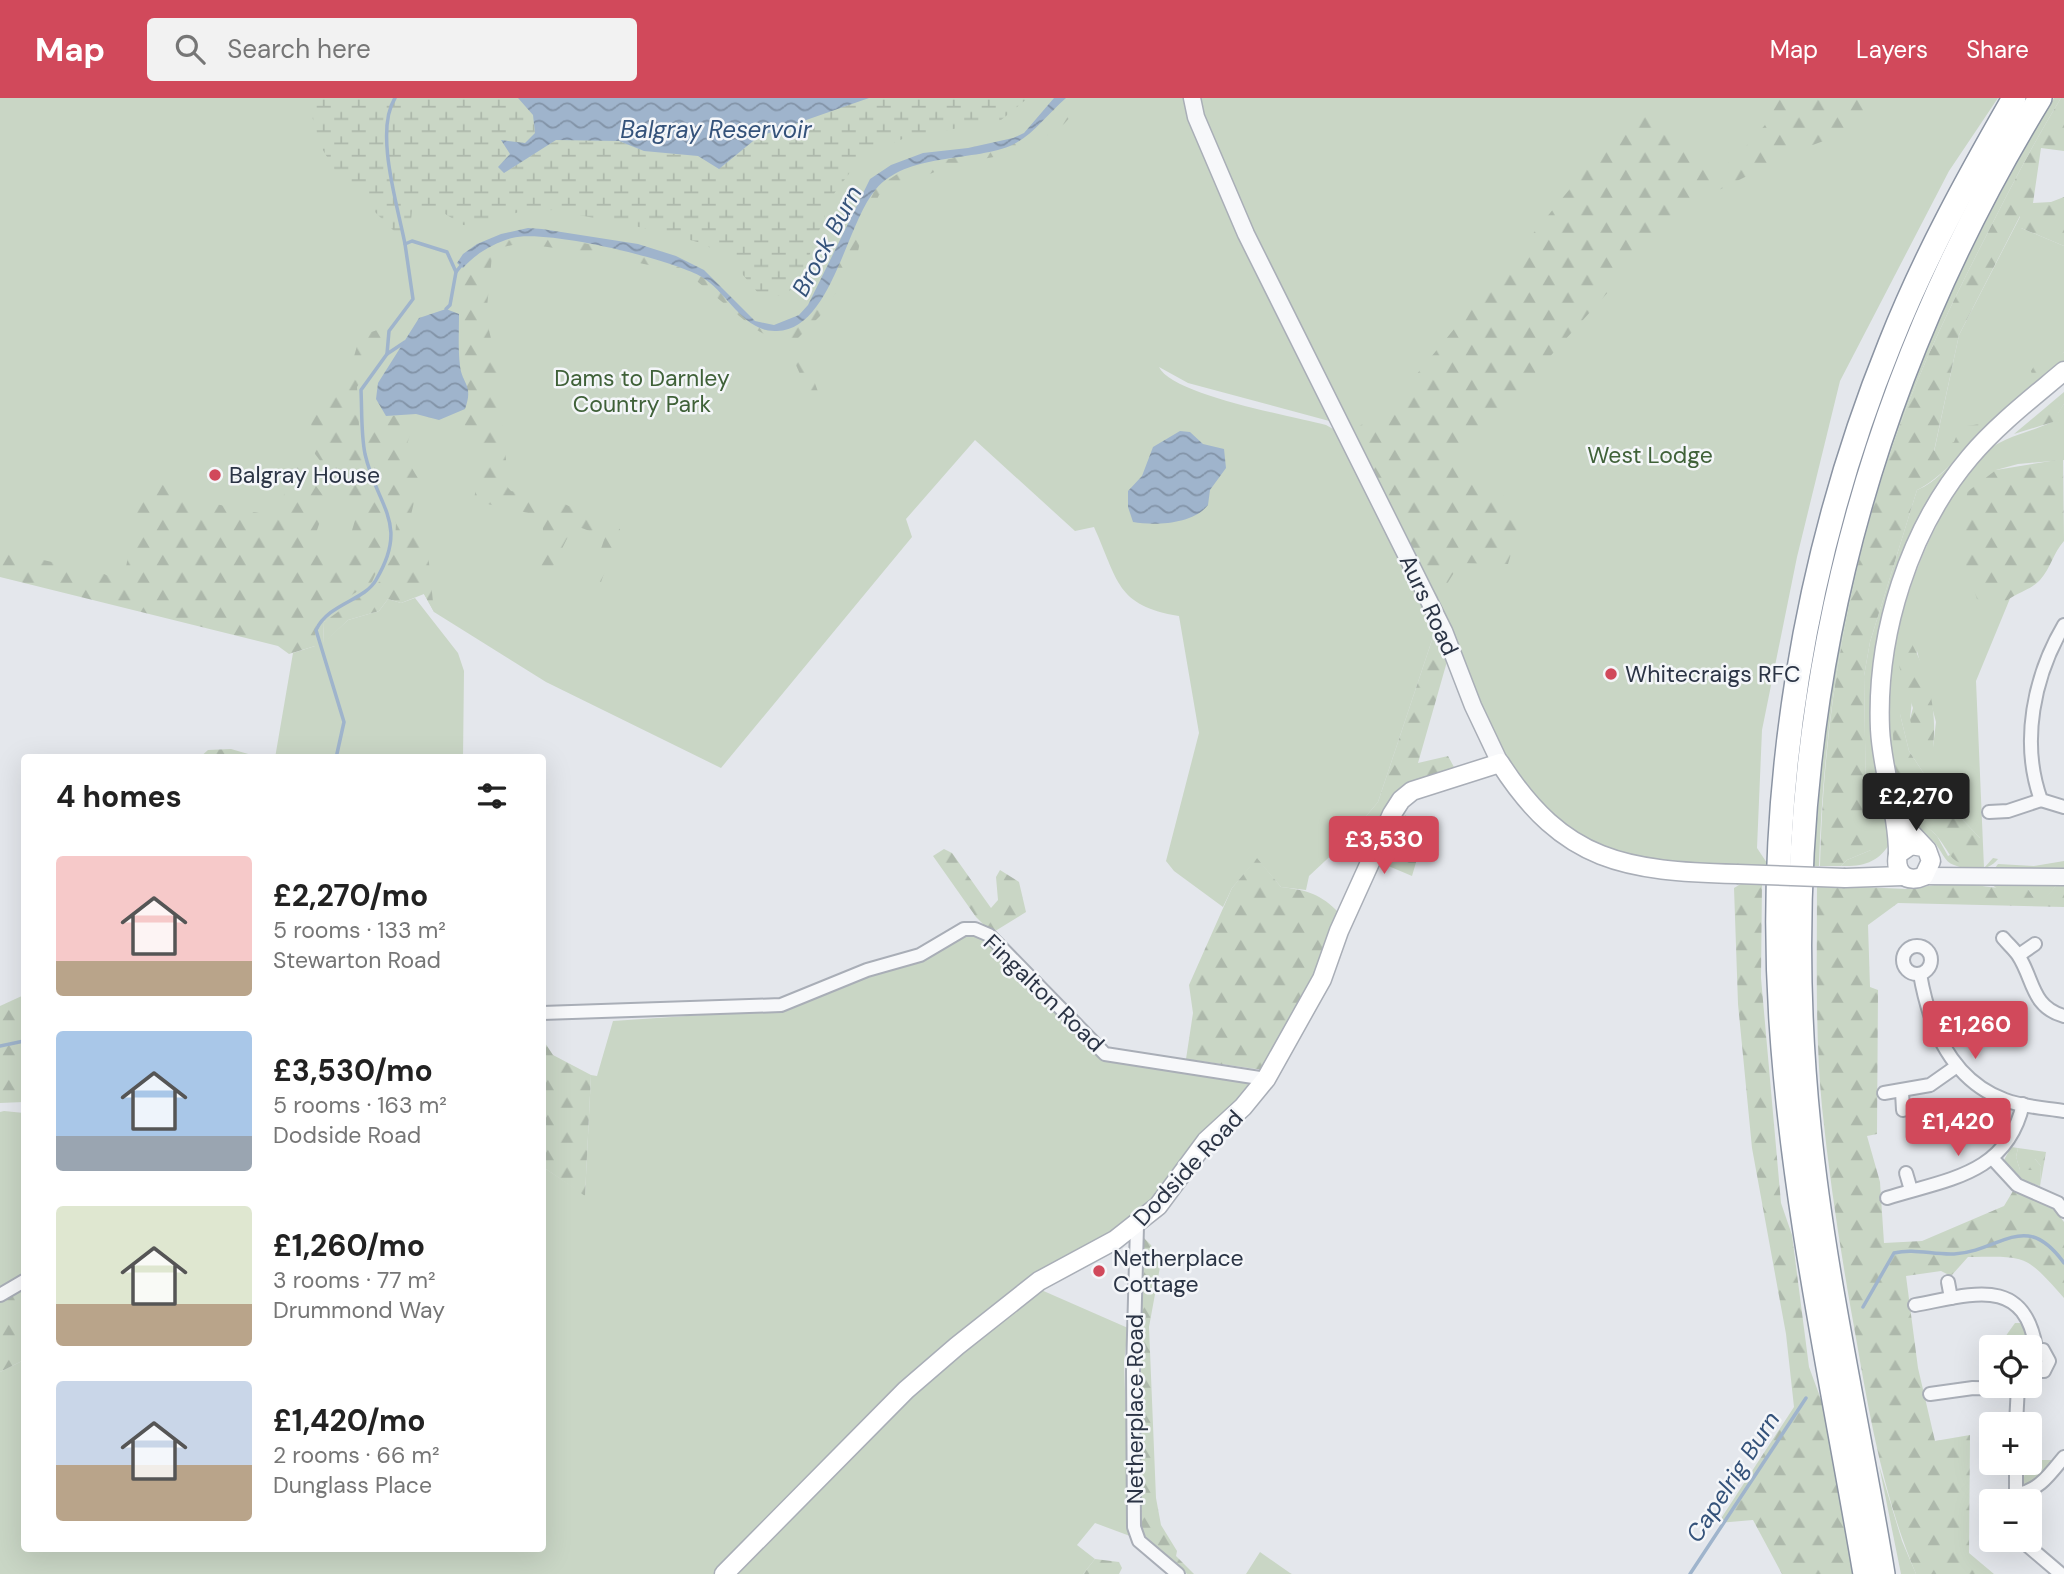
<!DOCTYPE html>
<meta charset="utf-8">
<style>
:root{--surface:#fff;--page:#f2f2f2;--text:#222;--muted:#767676;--accent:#d1495b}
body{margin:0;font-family:"DM Sans",sans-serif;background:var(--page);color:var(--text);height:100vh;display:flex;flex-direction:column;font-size:26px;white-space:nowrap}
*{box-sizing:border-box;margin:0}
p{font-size:23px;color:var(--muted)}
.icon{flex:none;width:38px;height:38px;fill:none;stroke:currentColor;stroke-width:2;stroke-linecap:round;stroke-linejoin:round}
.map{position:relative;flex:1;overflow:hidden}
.drawer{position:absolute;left:21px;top:656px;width:525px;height:798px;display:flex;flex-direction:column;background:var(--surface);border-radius:7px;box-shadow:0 7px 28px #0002}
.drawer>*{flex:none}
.controls{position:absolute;left:1979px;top:1237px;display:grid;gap:14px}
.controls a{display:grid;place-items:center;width:63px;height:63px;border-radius:7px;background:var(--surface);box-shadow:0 7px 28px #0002;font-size:35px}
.price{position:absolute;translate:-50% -60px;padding:0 16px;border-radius:7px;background:var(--accent);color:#fff;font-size:23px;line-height:46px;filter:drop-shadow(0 2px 4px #0008)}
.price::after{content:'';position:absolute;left:50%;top:42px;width:21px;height:16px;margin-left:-10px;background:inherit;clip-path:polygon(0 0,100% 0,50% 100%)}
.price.on{background:#222;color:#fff}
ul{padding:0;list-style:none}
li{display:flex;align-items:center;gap:21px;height:175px;padding:0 35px}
li span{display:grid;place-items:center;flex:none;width:196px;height:140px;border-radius:7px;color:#555}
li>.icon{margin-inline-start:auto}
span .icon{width:84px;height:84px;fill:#fffc;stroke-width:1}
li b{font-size:30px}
h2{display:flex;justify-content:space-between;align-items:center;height:84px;padding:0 35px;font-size:30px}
header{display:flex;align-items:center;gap:42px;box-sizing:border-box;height:98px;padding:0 35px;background:var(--accent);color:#fff}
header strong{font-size:33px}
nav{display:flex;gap:38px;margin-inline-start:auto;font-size:24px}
.search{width:490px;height:63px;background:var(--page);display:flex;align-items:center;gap:18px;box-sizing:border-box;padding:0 24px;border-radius:7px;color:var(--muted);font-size:26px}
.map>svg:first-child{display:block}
.green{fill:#c9d6c5;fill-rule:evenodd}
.forest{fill:url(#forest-firs)}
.wetland{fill:url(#wetland-marsh)}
.water{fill:url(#water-waves)}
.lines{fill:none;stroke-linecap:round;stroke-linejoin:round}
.stream{stroke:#9fb4cc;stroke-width:3.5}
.minor-casing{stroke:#a9aeb7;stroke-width:16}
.tertiary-casing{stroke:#a9aeb7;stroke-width:19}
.secondary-casing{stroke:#a9aeb7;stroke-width:21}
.motorway-casing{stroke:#8b94a3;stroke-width:26}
.minor{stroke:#f7f8fa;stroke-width:12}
.tertiary{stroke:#f7f8fa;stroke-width:16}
.secondary{stroke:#fff;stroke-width:18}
.motorway{stroke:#fff;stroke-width:23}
.secondary-bridge-casing{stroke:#a9aeb7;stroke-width:21;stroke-linecap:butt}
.secondary-bridge{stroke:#fff;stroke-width:18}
.poi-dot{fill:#d1495b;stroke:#f4f6f9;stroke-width:2.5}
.labels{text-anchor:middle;stroke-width:5;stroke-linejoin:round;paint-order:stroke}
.park-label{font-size:23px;fill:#3f6138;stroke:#f4f6f9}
.poi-label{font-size:23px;fill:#2b3445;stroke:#f4f6f9;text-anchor:start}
.street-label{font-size:23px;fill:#2b3445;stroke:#f4f6f9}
.water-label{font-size:24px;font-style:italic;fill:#34527a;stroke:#f4f6f9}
</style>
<header>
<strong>Map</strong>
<div class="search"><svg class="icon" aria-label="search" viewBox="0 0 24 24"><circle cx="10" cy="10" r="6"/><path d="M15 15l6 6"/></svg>Search here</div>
<nav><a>Map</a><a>Layers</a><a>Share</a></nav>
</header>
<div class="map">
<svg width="2064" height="1476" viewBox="0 0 2064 1476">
<defs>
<pattern id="forest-firs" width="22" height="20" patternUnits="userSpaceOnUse" patternTransform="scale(1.75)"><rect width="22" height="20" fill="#c9d6c5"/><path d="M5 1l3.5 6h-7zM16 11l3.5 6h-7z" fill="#adb8ab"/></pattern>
<pattern id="wetland-marsh" width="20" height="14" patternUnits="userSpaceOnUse" patternTransform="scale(1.75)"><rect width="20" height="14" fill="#c9d6c5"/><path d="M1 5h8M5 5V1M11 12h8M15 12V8" fill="none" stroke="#adb8ab"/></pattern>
<pattern id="water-waves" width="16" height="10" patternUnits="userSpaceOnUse" patternTransform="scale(1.75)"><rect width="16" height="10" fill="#9fb4cc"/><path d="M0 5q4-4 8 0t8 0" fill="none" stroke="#8293a7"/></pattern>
</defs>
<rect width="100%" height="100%" fill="#e4e7ec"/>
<g class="green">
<path d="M0 0H1998L1949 73 1840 283 1797 459 1762 632 1757 750 1775 777 1639 770 1588 752 1542 720 1515 688 1475 611 1363 368 1333 324 1188 285 1159 269C1172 297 1292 318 1326 327L1335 332 1351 358 1433 528V539L1378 704 1341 748 1309 778 1306 792 1281 789 1257 761 1232 790 1223 809 1174 773 1166 763 1199 635 1179 518C1116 508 1118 482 1094 429L1075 433 975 342 906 421 912 439 721 670 546 584 434 514 414 478 324 524 323 545 348 522 379 513 388 501 401 505 415 500 458 555 464 573 463 660H275L293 555 315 548 314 529 297 538 265 535 0 474Z"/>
<path d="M2054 0H2061C2032 47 2008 95 1983 144 1946 216 1911 290 1886 367 1844 497 1823 632 1819 768H1813L1827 607 1861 438 1900 312 1906 306C1945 198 1996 98 2054 0Z"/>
<path d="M2021 117V130L2064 148V254L2035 289 1985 334 1934 354 1959 237Z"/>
<path d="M2064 306V362L2018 366 1996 372 2011 498 1976 583 1984 770 1993 760 1998 761C1988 774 1969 773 1954 767 1944 764 1941 751 1934 744 1922 733 1907 725 1901 709 1893 690 1892 667 1890 646 1884 562 1906 480 1948 406 1956 392 1965 373 1977 361 2003 337 2024 337 2052 324ZM1917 553 1936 624 1933 649 1910 621ZM1900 616 1909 653 1936 694 1980 740 1948 758 1937 738 1908 711Z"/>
<path d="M1968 349 1896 476 1879 694 1891 743C1880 764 1863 769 1841 768L1847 762 1871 752 1863 718 1866 704 1864 578 1870 544 1917 392C1938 384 1951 364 1968 349Z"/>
<path d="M2064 763V774H1992L1998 766 2034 768Z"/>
<path d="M2064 785V788H2056L2046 800H2034L2028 791 1999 792 1991 786Z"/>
<path d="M966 836 984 839 1100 960 1244 980 1251 990 1148 1112 1030 1183 717 1476H0V1274L24 1262V1451H542L543 1069 585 1097 591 977 597 978 613 923 790 911Z"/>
<path d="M4 1013 24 1015V1184L0 1197V1014Z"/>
<path d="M2011 1049 2018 1050 2016 1059 2020 1072 2035 1061 2041 1068 2040 1088 2019 1081 2003 1064Z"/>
<path d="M1039 1191 1128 1230 1124 1264 1130 1438 1095 1425 1077 1447 1095 1461 1083 1476H735L923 1288Z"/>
<path d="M2015 1225H2025L2028 1244 2023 1249H2005L2000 1246Z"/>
<path d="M2030 1362H2052C2049 1374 2036 1389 2023 1387L2026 1365Z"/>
<path d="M1879 1367 1902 1443 1916 1476H1901Z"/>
<path d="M1260 1454 1290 1475 1292 1476H1246Z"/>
</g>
<g class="forest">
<path d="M1066 0H1087L1064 26 1022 54 954 66 879 97 863 132 855 166 820 218 798 240 823 307 815 310 784 240H771L755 231 687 175 601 157 521 145 503 149 492 157 486 220 497 265 506 362 502 383 511 393 560 404 620 431 601 484 591 480 605 439 574 427 544 486 530 466 543 433 542 418 474 403 480 358 462 321 439 322 465 311 467 283 460 272 459 174C473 158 492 145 513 140 547 132 668 161 701 178 723 190 741 216 761 231L813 214 876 90 899 75 930 65 1008 49Z"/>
<path d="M1761 0H1871L1870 26 1799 52 1685 109 1460 358 1523 415 1508 466 1460 465 1437 502 1397 428 1356 330 1388 311 1636 11 1711 69 1732 64 1765 27Z"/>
<path d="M2061 0H2064V53L2041 50 2033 105 2051 104 2064 99V148L2021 130 2020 118 1959 237 1934 353 1954 344 1960 329 1980 326 1985 334C1965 351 1938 383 1917 392L1870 544 1864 578 1866 704C1862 724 1875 736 1871 752L1847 762 1841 768H1820C1823 632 1844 496 1886 367 1911 290 1946 216 1983 144 2008 95 2032 47 2061 0Z"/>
<path d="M380 231 383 247 357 289 360 347 388 427 387 448 372 484 316 520 315 548 289 556 278 548 0 479V452L104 476 123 484 138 409 161 385 177 398 259 415 267 426 275 424 277 417 282 416 287 366 302 369 327 403 315 438 321 457 338 465 344 459 356 419 338 397 331 377 315 356 309 309 350 272 360 238Z"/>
<path d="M2064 254V264L2035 289 2031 273 2036 265 2054 263Z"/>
<path d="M2064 294V306L2053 324 2014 336Z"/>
<path d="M416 316 404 357 419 382 411 417 419 442 428 455 434 514 424 496 401 505 388 501 379 513 348 522 323 546 324 524 382 482 395 445 396 425 368 354 366 320Z"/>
<path d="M2063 361 2064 443C2053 455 2051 470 2040 482 2030 493 2013 495 2002 507L1977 501 1964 463 1967 394 1996 372Z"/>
<path d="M1907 538C1927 568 1938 613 1933 649L1924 651 1916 647 1910 621 1913 610 1899 568V555Z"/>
<path d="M1433 539 1448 560 1418 665 1448 658 1455 671 1417 681 1398 693 1365 758 1341 748 1378 704Z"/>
<path d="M1892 614 1900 616 1909 653 1936 694 1980 740V766C1948 769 1953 756 1935 736 1927 728 1913 720 1908 710 1892 681 1894 645 1892 614Z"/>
<path d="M231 651 262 660H199L208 652Z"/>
<path d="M1405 717 1437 738 1417 761 1412 778 1379 764Z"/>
<path d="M944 751 952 755 991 810 998 802 996 779 1000 772 1019 784 1026 814 992 835 976 819 933 758Z"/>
<path d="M1257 760 1281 789C1307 792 1321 796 1339 815L1321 866 1263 972 1186 961 1193 915 1189 887 1232 790Z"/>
<path d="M1744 784H1762L1761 880 1781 1105 1792 1137 1809 1269 1826 1315 1853 1476H1782L1753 1422 1718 1425 1794 1309 1786 1236 1752 1050 1738 906 1734 790Z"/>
<path d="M1949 785C1977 786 2001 792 2028 791L2034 800H2045L2056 788H2064V809L1898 805 1868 827 1870 889 1878 892 1877 1036 1867 1038 1880 1084 1884 1145 1922 1143 2004 1108 2013 1093 2048 1104 2064 1124V1200C2025 1156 2027 1158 1968 1159L1951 1178 1941 1173 1906 1178 1918 1270 1935 1343 1970 1337 1969 1455 1994 1476H1916C1884 1400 1870 1321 1856 1240 1842 1163 1830 1087 1822 1009 1815 936 1817 861 1817 787L1906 791Z"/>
<path d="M24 897V1004L0 1005V908Z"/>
<path d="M543 942 553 957 591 977 585 1098 543 1069Z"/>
<path d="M2018 1050 2046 1054 2040 1088 2041 1068 2035 1061 2032 1072H2020L2016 1059Z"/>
<path d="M1141 1137 1151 1147 1160 1169 1149 1229 1156 1400 1161 1427 1177 1453 1176 1458 1194 1476H1187L1142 1435 1137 1267Z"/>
<path d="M24 1188V1262L0 1274V1203Z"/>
<path d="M1095 1461 1119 1464 1122 1470 1119 1476H1083Z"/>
</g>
<path class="wetland" d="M307 0H518L533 17 535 36 525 45 502 43 510 57 504 75 556 42 619 43 644 53 698 58 719 70 758 39 869 0H1028L1001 22 905 40 863 57 833 97 808 161 811 169C800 190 787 196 764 202L727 158 701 145 654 132 554 112 522 113 475 128 463 127 442 114 412 111 410 135 399 138 337 76 320 47Z"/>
<g class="water">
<path d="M518 0H869L758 39 719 71 698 58 644 53 619 43 556 42 504 75 498 69 510 56 501 42 525 45 535 35 533 17Z"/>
<path d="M1054 0H1066C1047 16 1033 38 1010 48 969 64 907 55 876 91 846 126 831 232 777 233 744 235 727 194 702 179 671 161 546 131 512 140 494 145 475 156 463 170L457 165 463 156 477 146 501 136 528 130 542 131 638 146 676 158 704 172 755 223 774 227 799 217 808 207 870 81 891 67 923 55 968 50 1013 40 1024 35Z"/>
<path d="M446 211 459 216C459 233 458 251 460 268 462 286 474 287 465 311L439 322 416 316 386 318 376 301 378 285 419 220Z"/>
<path d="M1180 333 1190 334 1203 346 1224 351 1226 370 1210 392 1208 407C1194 426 1155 428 1133 424L1128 409V393L1142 378 1153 349Z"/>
</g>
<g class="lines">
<g class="stream">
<path d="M395 0C374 33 398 109 405 146"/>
<path d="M446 211 450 207 456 174"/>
<path d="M387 256 405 244"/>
<path d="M336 660 344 624 316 532C329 505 364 503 376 482 410 425 377 409 365 356 361 336 362 313 361 292L387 256 389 233 413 201 405 146 412 143 447 154 456 174 463 165"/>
<path d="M0 948 24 943"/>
<path d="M1863 1209 1894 1155C1914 1150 1933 1157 1954 1156 2002 1153 2025 1111 2064 1165"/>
<path d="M1690 1476 1806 1300"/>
</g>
<defs>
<g id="minor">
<path d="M2064 527C2034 578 2020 644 2041 702L2064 709"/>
<path d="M1989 714 2008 713 2041 702"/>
<path d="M2003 840C2008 846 2014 851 2018 857 2034 881 2031 909 2064 918"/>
<circle cx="1917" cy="862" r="14"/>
<path d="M2019 857 2035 846"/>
<path d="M1920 876C1929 928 1951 982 2005 1002 2023 1009 2045 1010 2064 1013"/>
<path d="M542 915 781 907 867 872 920 857 964 831H975L989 837 1105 956 1266 981"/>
<path d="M1902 994 1903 1012"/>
<path d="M1884 995 1930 987 1957 968"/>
<path d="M1993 1061 2017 1087 2058 1105 2064 1113"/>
<path d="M1906 1075 1911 1092"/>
<path d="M1887 1100C1947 1081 2007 1077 2023 1006"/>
<path d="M1137 1128 1133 1273 1134 1429 1139 1443 1178 1476"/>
<path d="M1948 1184 1951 1200"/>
<path d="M0 1197 24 1183"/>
<path d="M1915 1207C1970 1197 2024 1176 2036 1250"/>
<path d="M2030 1273H2044L2049 1263 2043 1252H2031"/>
<path d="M1930 1296 1973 1290 2016 1291"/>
<path d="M2016 1326 2018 1288"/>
<path d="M2016 1396C2039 1393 2050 1376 2064 1359"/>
<path d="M2016 1403V1365"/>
<path d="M2021 1442 2061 1476"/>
</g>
<g id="tertiary">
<path d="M1192 0 1196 19 1246 136 1444 533 1473 608 1500 665"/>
<path d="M1924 778 2064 779"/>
</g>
<g id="secondary">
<path d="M1894 717 1927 752 1931 763 1924 778C1907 786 1894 775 1898 756L1911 747 1923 749"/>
<path d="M1898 756C1898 714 1882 673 1880 631 1876 536 1909 431 1970 359 1997 327 2032 300 2064 273"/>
<path d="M1845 780 1903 778"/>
<path d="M724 1476 906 1292 957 1248 1039 1183 1115 1142 1158 1108 1206 1043 1243 1009 1266 981 1322 881 1339 833 1392 716 1401 702 1412 693 1500 665C1564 765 1626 773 1737 776"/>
</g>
<g id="motorway">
<path d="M1865 1476C1834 1292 1793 1109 1781 923 1766 695 1804 458 1890 246 1924 160 1968 80 2014 0"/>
<path d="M1883 1476C1859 1328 1824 1179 1809 1029 1771 659 1847 317 2040 0"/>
</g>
</defs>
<use href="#minor" class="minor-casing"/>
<use href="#tertiary" class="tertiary-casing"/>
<use href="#secondary" class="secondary-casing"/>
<use href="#motorway" class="motorway-casing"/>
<use href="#minor" class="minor"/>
<use href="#tertiary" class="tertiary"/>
<use href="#secondary" class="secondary"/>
<use href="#motorway" class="motorway"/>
<defs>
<path id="secondary-bridge" d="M1737 776 1845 780"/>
</defs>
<use href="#secondary-bridge" class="secondary-bridge-casing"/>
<use href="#secondary-bridge" class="secondary-bridge"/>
</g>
<g class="poi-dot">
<circle cx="215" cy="377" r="7"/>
<circle cx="1611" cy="576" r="7"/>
<circle cx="1099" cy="1173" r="7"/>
</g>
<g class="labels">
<g class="park-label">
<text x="642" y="288">Dams to Darnley<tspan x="642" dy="26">Country Park</tspan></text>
<text x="1650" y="365">West Lodge</text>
</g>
<g class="poi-label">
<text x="229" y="385">Balgray House</text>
<text x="1625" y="584">Whitecraigs RFC</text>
<text x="1113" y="1168">Netherplace<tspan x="1113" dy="26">Cottage</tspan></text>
</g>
<g class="street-label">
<text transform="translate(1429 507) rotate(65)" y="8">Aurs Road</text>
<text transform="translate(1044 895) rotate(44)" y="8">Fingalton Road</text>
<text transform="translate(1188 1070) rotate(-47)" y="8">Dodside Road</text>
<text transform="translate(1135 1311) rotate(-90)" y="8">Netherplace Road</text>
</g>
<g class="water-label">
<text x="716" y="40">Balgray Reservoir</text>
<text transform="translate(827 143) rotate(-62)" y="8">Brock Burn</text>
<text transform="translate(1733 1379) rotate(-57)" y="8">Capelrig Burn</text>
</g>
</g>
</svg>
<div class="controls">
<a><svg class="icon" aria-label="locate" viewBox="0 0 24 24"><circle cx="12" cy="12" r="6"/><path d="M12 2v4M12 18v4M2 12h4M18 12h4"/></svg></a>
<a>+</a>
<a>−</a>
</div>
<b class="price on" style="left:1916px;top:735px">£2,270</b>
<b class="price" style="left:1384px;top:778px">£3,530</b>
<b class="price" style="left:1975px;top:963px">£1,260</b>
<b class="price" style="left:1958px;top:1060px">£1,420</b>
<section class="drawer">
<h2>4 homes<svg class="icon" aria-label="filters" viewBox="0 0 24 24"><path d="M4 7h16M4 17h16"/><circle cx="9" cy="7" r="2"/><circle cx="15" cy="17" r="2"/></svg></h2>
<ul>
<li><span style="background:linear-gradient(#f6c9c9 75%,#b9a48a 0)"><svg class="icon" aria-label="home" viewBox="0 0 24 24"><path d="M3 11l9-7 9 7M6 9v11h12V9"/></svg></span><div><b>£2,270/mo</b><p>5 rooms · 133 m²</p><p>Stewarton Road</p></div></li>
<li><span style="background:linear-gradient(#a9c7e8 75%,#9aa5b1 0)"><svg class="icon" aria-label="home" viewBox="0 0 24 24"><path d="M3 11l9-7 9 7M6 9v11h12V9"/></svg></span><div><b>£3,530/mo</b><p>5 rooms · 163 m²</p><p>Dodside Road</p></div></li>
<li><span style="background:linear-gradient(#dfe7d0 70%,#b9a48a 0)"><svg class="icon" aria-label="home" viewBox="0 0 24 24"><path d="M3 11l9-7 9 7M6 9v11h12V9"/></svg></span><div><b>£1,260/mo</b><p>3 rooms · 77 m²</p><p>Drummond Way</p></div></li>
<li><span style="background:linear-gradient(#c9d6e8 60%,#b9a48a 0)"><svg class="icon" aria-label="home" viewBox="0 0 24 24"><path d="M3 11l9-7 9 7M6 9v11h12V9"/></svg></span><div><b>£1,420/mo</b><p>2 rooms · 66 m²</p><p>Dunglass Place</p></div></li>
</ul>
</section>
</div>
